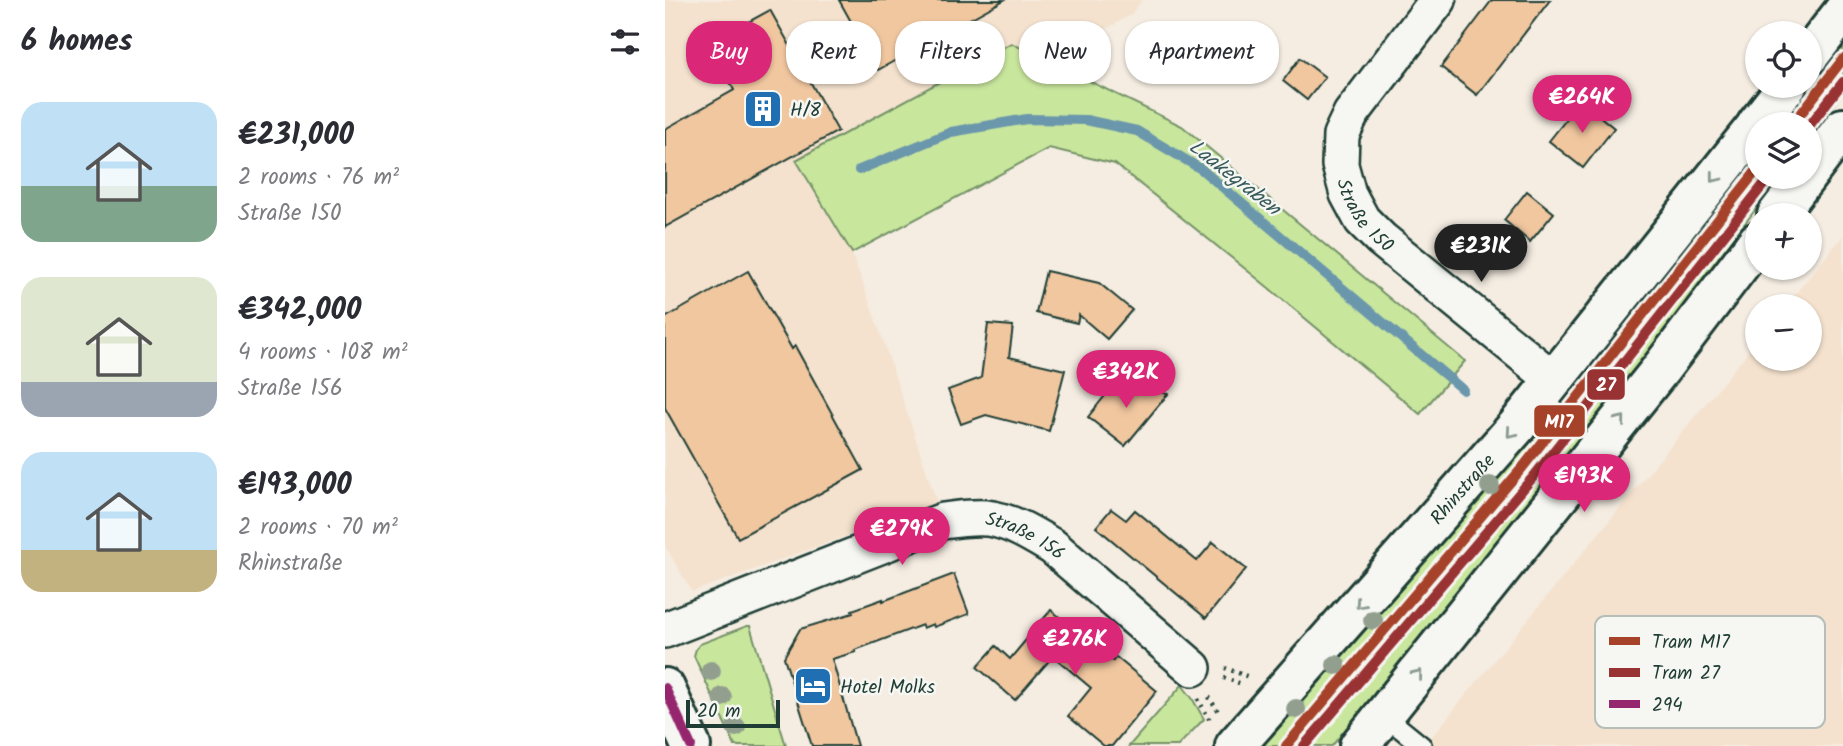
<!DOCTYPE html>
<meta charset="utf-8">
<style>
:root{--surface:#fff;--page:#f2f2f3;--text:#2b2b33;--muted:#7c7c81;--accent:#db2777}
body{margin:0;font-family:Kalam,sans-serif;background:var(--page);color:var(--text);height:100vh;display:flex;flex-direction:column;font-size:26px;white-space:nowrap}
*{box-sizing:border-box;margin:0}
p{font-size:23px;color:var(--muted)}
.icon{flex:none;width:38px;height:38px;fill:none;stroke:currentColor;stroke-width:2;stroke-linecap:round;stroke-linejoin:round}
.map{position:relative;flex:1;overflow:hidden}
.panel{display:flex;flex-direction:column;background:var(--surface);width:665px}
.panel>*{flex:none}
.guide{position:absolute;left:21px;top:21px;width:665px;height:63px;display:flex;gap:14px}
.buttons{position:absolute;left:1080px;top:21px;display:grid;gap:14px}
.buttons a{display:grid;place-items:center;width:77px;height:77px;border-radius:50%;background:var(--surface);box-shadow:0 2px 5px #0004;font-size:35px}
.scale{position:absolute;left:21px;bottom:18px;width:94px;box-sizing:border-box;padding-left:7px;border:4px solid #1f3d34;border-top:0;font-size:19px;line-height:24px;white-space:nowrap;color:#1f3d34;-webkit-text-stroke:5px #f6f6f2;paint-order:stroke}
.price{position:absolute;translate:-50% -60px;padding:0 16px;border-radius:24px;background:var(--accent);color:#fff;font-size:23px;line-height:46px;filter:drop-shadow(0 2px 4px #0008)}
.price::after{content:'';position:absolute;left:50%;top:42px;width:21px;height:16px;margin-left:-10px;background:inherit;clip-path:polygon(0 0,100% 0,50% 100%)}
.price.current{background:#222;color:#fff}
ul{padding:0;list-style:none}
li{display:flex;align-items:center;gap:21px;height:175px;padding:0 21px}
li span{display:grid;place-items:center;flex:none;width:196px;height:140px;border-radius:21px;color:#555}
li>.icon{margin-inline-start:auto}
span .icon{width:84px;height:84px;fill:#fffc;stroke-width:1}
li b{font-size:30px}
h2{display:flex;justify-content:space-between;align-items:center;height:84px;padding:0 21px;font-size:30px}
.pill{padding:0 24px;border-radius:28px;background:var(--surface);box-shadow:0 2px 5px #0004;font-size:24px;line-height:63px}
.pill.current{background:var(--accent);color:#fff}
main{display:flex;flex:1;min-height:0}
.map>svg:first-child{display:block}
.built{fill:#f4e2ce}
.green{fill:#c9e69d;stroke:#749268;stroke-width:2}
.lines{fill:none;stroke-linecap:round;stroke-linejoin:round}
.stream{stroke:#6b97ac;stroke-width:10}
.building{fill:#f1c7a0;stroke:#1f3d34;stroke-width:2}
.lane-casing{stroke:#1f3d34;stroke-width:23}
.street-casing{stroke:#1f3d34;stroke-width:40}
.secondary-casing{stroke:#1f3d34;stroke-width:44}
.path{stroke:#1f3d34;stroke-width:4.5;stroke-dasharray:2 5;stroke-linecap:butt}
.lane{stroke:#f6f6f2;stroke-width:18}
.street{stroke:#f6f6f2;stroke-width:35}
.secondary{stroke:#f6f6f2;stroke-width:38}
.bus-1-casing{stroke:#f6f6f2;stroke-width:16}
.bus-1{stroke:#95276e;stroke-width:10}
.tram-1-casing{stroke:#f6f6f2;stroke-width:16}
.tram-2-casing{stroke:#f6f6f2;stroke-width:16}
.tram-1{stroke:#a6422a;stroke-width:10}
.tram-2{stroke:#933;stroke-width:10}
.tree{fill:#929f8e}
.oneway{stroke:#8a9a93}
.labels{text-anchor:middle;stroke-width:5;stroke-linejoin:round;paint-order:stroke}
.poi-label{font-size:19px;fill:#1f3d34;stroke:#f6f6f2;text-anchor:start}
.street-label{font-size:19px;fill:#1f3d34;stroke:#f6f6f2}
.water-label{font-size:21px;font-style:italic;fill:#385b5c;stroke:#f6f6f2}
.key{fill:#f6f6f2;stroke:#b6beb9;stroke-width:2}
.key-label{font-size:19px;fill:#1f3d34}
.line-badge{stroke:#f6f6f2;stroke-width:2.5}
.badge-label{font-size:19px;text-anchor:middle;font-weight:bold;fill:#fff}
</style>
<main>
<section class="panel">
<h2>6 homes<svg class="icon" aria-label="filters" viewBox="0 0 24 24"><path d="M4 7h16M4 17h16"/><circle cx="9" cy="7" r="2"/><circle cx="15" cy="17" r="2"/></svg></h2>
<ul>
<li><span style="background:linear-gradient(#bfe0f5 60%,#7fa58c 0)"><svg class="icon" aria-label="home" viewBox="0 0 24 24"><path d="M3 11l9-7 9 7M6 9v11h12V9"/></svg></span><div><b>€231,000</b><p>2 rooms · 76 m²</p><p>Straße 150</p></div></li>
<li><span style="background:linear-gradient(#dfe7d0 75%,#9aa5b1 0)"><svg class="icon" aria-label="home" viewBox="0 0 24 24"><path d="M3 11l9-7 9 7M6 9v11h12V9"/></svg></span><div><b>€342,000</b><p>4 rooms · 108 m²</p><p>Straße 156</p></div></li>
<li><span style="background:linear-gradient(#bfe0f5 70%,#c2b280 0)"><svg class="icon" aria-label="home" viewBox="0 0 24 24"><path d="M3 11l9-7 9 7M6 9v11h12V9"/></svg></span><div><b>€193,000</b><p>2 rooms · 70 m²</p><p>Rhinstraße</p></div></li>
</ul>
</section>
<div class="map">
<svg width="1178" height="746" viewBox="0 0 1178 746">
<rect width="100%" height="100%" fill="#f5ede2"/>
<filter id="ink" filterUnits="userSpaceOnUse"><feTurbulence type="fractalNoise" baseFrequency=".0143" numOctaves="2"/><feDisplacementMap in="SourceGraphic" scale="14" xChannelSelector="R" yChannelSelector="G"/><feConvolveMatrix kernelMatrix="1 2 1 2 8 2 1 2 1" color-interpolation-filters="sRGB"/></filter>
<g filter="url(#ink)">
<g class="built">
<path d="M0 0H477L466 15 384 61 346 43 132 160 187 253 220 346 272 503 27 592 0 546Z"/>
<path d="M1178 236V746H759L1092 341V359H1144V306H1120Z"/>
</g>
<g class="green">
<path d="M346 43 517 126 800 361 755 414 599 284 450 164 384 148 187 253 131 160Z"/>
<path d="M1178 43V93L1145 138 1144 124H1116Z"/>
<path d="M1092 156V177H1115L934 416 667 746H594L986 293Z"/>
<path d="M82 626H85L121 746H70L29 656 31 649 35 644Z"/>
<path d="M517 685 527 698 539 719 513 746H464Z"/>
</g>
<g class="lines">
<path class="stream" d="M194 170 286 132 362 119 421 120 472 131 536 169 798 390"/>
</g>
<g class="building">
<path d="M174 0H339L213 70Z"/>
<path d="M827 0H885L812 95 776 67Z"/>
<path d="M105 10 173 131 0 227V129L69 90 43 44Z"/>
<path d="M635 58 660 77 642 100 618 81Z"/>
<path d="M916 101 949 128 918 168 884 141Z"/>
<path d="M862 191 889 213 865 242 839 220Z"/>
<path d="M83 271 127 349 130 346 198 470 73 538 0 408V318Z"/>
<path d="M381 271 434 283 467 310 442 339 414 315 412 323 371 313Z"/>
<path d="M323 324 348 326 344 357 400 370 384 431 321 415 296 424 283 390 316 378Z"/>
<path d="M451 382 503 394 460 446 423 417Z"/>
<path d="M446 509 461 520 470 510 532 561 548 542 581 569 541 618 431 527Z"/>
<path d="M289 574 304 614 269 627 268 624 258 628 257 625 190 650 191 652 167 659 192 746H147L119 657 135 629 188 613 187 610 218 599V601Z"/>
<path d="M386 610 448 661 451 657 492 691 447 746H439L403 716 426 688 388 656 350 700 312 667 331 646 345 659Z"/>
</g>
<g class="lines">
<defs>
<path id="lane" d="M720 716 757 746"/>
<g id="street">
<path id="s1" d="M773 0 686 114 676 135 675 165 683 194 697 220 716 239 889 380"/>
<path id="s2" d="M0 630 278 521C292 519 308 517 322 518 346 521 368 535 388 547L528 668"/>
</g>
<g id="secondary">
<path d="M1144 56 1178 12"/>
<path d="M1092 124 1122 86"/>
<path d="M1144 173 1178 128"/>
<path d="M1112 215 1141 177"/>
<path d="M0 688 26 746"/>
<path id="s3" d="M570 746 852 426 1092 125"/>
<path d="M694 746 995 370 1092 242"/>
</g>
</defs>
<use href="#lane" class="lane-casing"/>
<use href="#street" class="street-casing"/>
<use href="#secondary" class="secondary-casing"/>
<g class="path">
<path d="M560 668 584 677"/>
<path d="M559 678 577 684"/>
<path d="M544 697 554 713"/>
<path d="M533 699 546 722"/>
</g>
<use href="#lane" class="lane"/>
<use href="#street" class="street"/>
<use href="#secondary" class="secondary"/>
<defs>
<path id="bus-1" d="M0 688 26 746"/>
</defs>
<use href="#bus-1" class="bus-1-casing"/>
<use href="#bus-1" class="bus-1"/>
<defs>
<g id="tram-1">
<path d="M1128 124 1178 59"/>
<path d="M621 746 858 467 1092 170"/>
</g>
<g id="tram-2">
<path d="M1144 126 1178 82"/>
<path d="M639 746 869 476 1103 179"/>
</g>
</defs>
<use href="#tram-1" class="tram-1-casing"/>
<use href="#tram-2" class="tram-2-casing"/>
<use href="#tram-1" class="tram-1"/>
<use href="#tram-2" class="tram-2"/>
</g>
<g class="tree">
<circle cx="825" cy="486" r="10"/>
<circle cx="708" cy="620" r="10"/>
<circle cx="671" cy="665" r="10"/>
<circle cx="46" cy="671" r="10"/>
<circle cx="57" cy="697" r="10"/>
<circle cx="631" cy="709" r="10"/>
<circle cx="71" cy="727" r="10"/>
</g>
<defs><path id="oneway-chevron" d="M-2-3.5L2.5 0L-2 3.5" fill="none" stroke-width="1.6" stroke-linecap="round" stroke-linejoin="round" transform="scale(1.75)"/></defs>
<g class="oneway">
<use href="#oneway-chevron" transform="translate(1050 178) rotate(128)"/>
<use href="#oneway-chevron" transform="translate(956 420) rotate(-51)"/>
<use href="#oneway-chevron" transform="translate(846 433) rotate(131)"/>
<use href="#oneway-chevron" transform="translate(695 604) rotate(131)"/>
<use href="#oneway-chevron" transform="translate(753 674) rotate(-51)"/>
</g>
</g>
<defs>
<symbol id="building-square" viewBox="-11 -11 22 22"><rect x="-9" y="-9" width="18" height="18" rx="4" fill="#1f6fb2" stroke="#f6f6f2"/><path d="M-4-6H4V6H1V3H-1V6H-4ZM-2.5-4.3h1.7v1.8h-1.7ZM.8-4.3h1.7v1.8H.8ZM-2.5-1h1.7V.8h-1.7ZM.8-1h1.7V.8H.8Z" fill="#fff"/></symbol>
<symbol id="hotel-square" viewBox="-11 -11 22 22"><rect x="-9" y="-9" width="18" height="18" rx="4" fill="#1f6fb2" stroke="#f6f6f2"/><path d="M-6-4.5h1.5V1H6V5H4.5V3h-9V5H-6ZM-4 0a1.8 1.8 0 1 1 3.6 0ZM.5 0V-2.5h3Q6-2.5 6 0Z" fill="#fff"/></symbol>
</defs>
<g fill-rule="evenodd">
<use href="#building-square" x="76" y="87" width="44" height="44"/>
<use href="#hotel-square" x="126" y="664" width="44" height="44"/>
</g>
<g class="labels">
<g class="poi-label">
<text x="125" y="116">H/8</text>
<text x="175" y="693">Hotel Molks</text>
</g>
<g class="street-label">
<text dy="7" stroke="none"><textPath href="#s1" startOffset="254">Straße 150</textPath></text>
<text dy="7" stroke="none"><textPath href="#s3" startOffset="343">Rhinstraße</textPath></text>
<text dy="7" stroke="none"><textPath href="#s2" startOffset="385">Straße 156</textPath></text>
</g>
<g class="water-label">
<text transform="translate(570 177) rotate(38)" y="7">Laakegraben</text>
</g>
</g>
<rect x="930" y="616" width="230" height="112" rx="10" class="key"/>
<rect x="944" y="637" width="31" height="8" fill="#a6422a"/>
<rect x="944" y="668" width="31" height="9" fill="#933"/>
<rect x="944" y="700" width="31" height="8" fill="#95276e"/>
<g class="key-label">
<text x="987" y="648">Tram M17</text>
<text x="987" y="679">Tram 27</text>
<text x="987" y="711">294</text>
</g>
<g class="line-badge">
<rect x="921" y="368" width="40" height="33" rx="7" fill="#933"/>
<rect x="868" y="404" width="53" height="34" rx="7" fill="#a6422a"/>
</g>
<g class="badge-label">
<text x="941" y="391">27</text>
<text x="894" y="428">M17</text>
</g>
</svg>
<div class="buttons">
<a><svg class="icon" aria-label="locate" viewBox="0 0 24 24"><circle cx="12" cy="12" r="6"/><path d="M12 2v4M12 18v4M2 12h4M18 12h4"/></svg></a>
<a><svg class="icon" aria-label="layers" viewBox="0 0 24 24"><path d="M12 4l9 5-9 5-9-5zM3 14l9 5 9-5"/></svg></a>
<a>+</a>
<a>−</a>
</div>
<div class="scale">20 m</div>
<b class="price" style="left:917px;top:135px">€264K</b>
<b class="price current" style="left:816px;top:284px">€231K</b>
<b class="price" style="left:461px;top:410px">€342K</b>
<b class="price" style="left:919px;top:514px">€193K</b>
<b class="price" style="left:237px;top:567px">€279K</b>
<b class="price" style="left:410px;top:677px">€276K</b>
<div class="guide">
<a class="pill current">Buy</a>
<a class="pill">Rent</a>
<a class="pill">Filters</a>
<a class="pill">New</a>
<a class="pill">Apartment</a>
</div>
</div>
</main>
